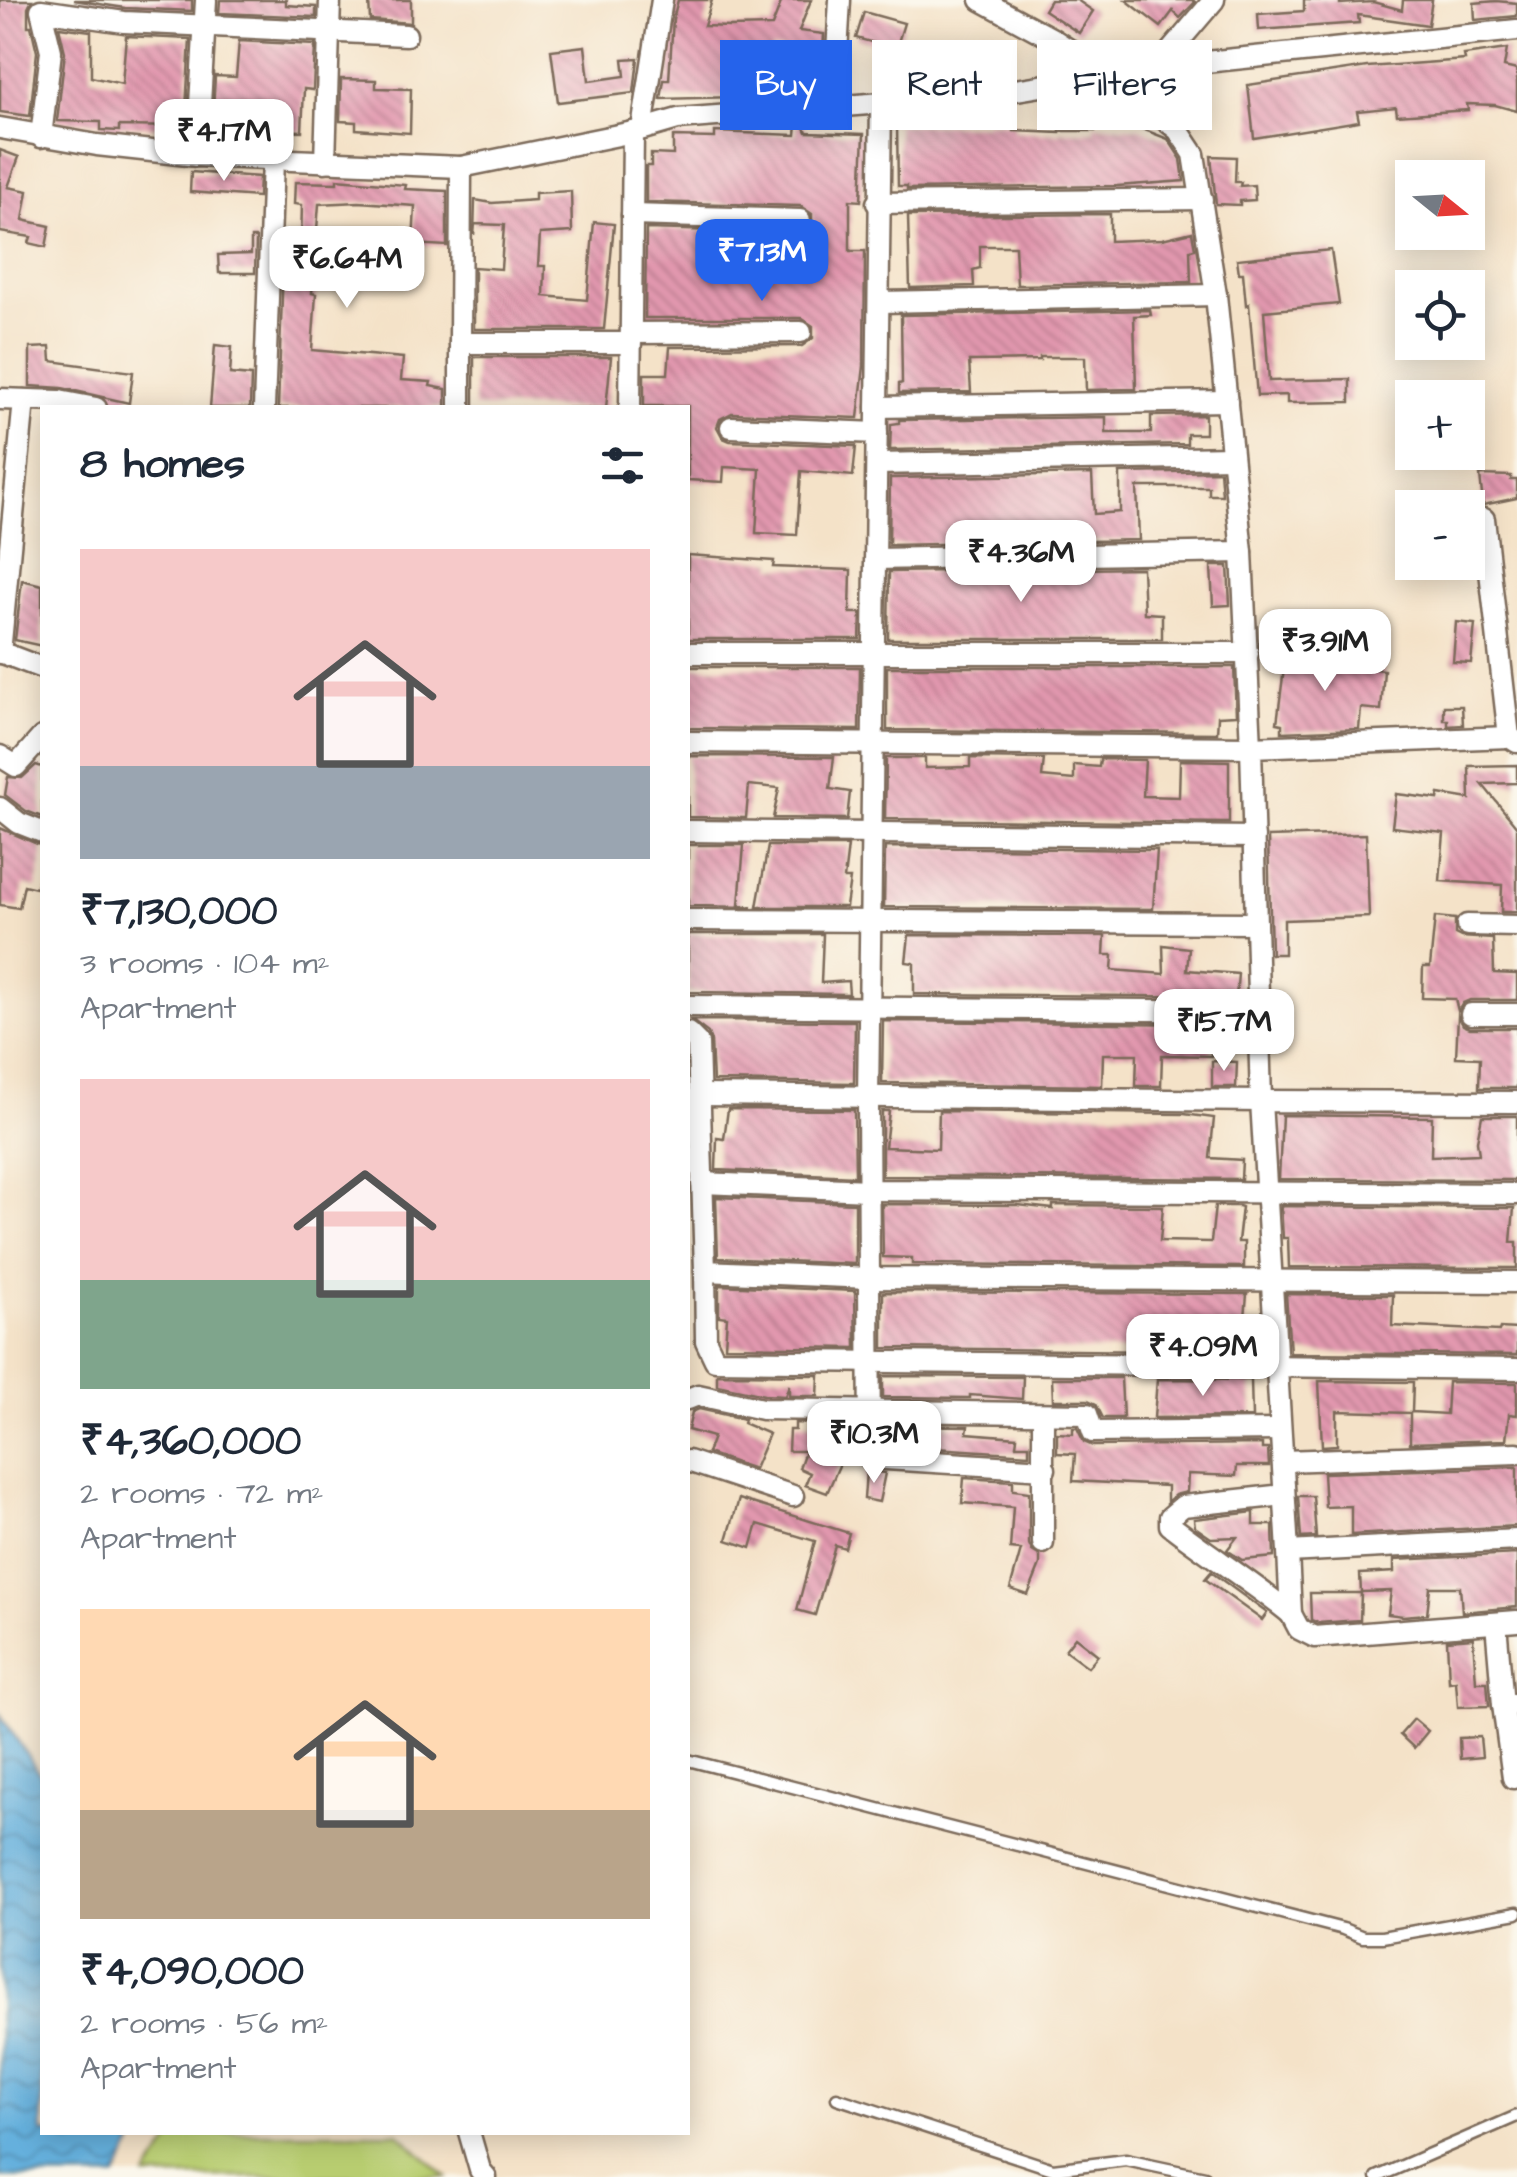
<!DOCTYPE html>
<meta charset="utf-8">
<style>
:root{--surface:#fff;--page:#f6f6f7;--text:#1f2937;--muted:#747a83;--accent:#2563eb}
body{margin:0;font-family:"Architects Daughter",sans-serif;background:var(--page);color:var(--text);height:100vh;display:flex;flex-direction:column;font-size:38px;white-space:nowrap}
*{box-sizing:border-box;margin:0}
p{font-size:32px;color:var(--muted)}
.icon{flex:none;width:55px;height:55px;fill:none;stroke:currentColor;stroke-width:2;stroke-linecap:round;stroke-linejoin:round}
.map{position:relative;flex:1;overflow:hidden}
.drawer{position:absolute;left:40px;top:405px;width:650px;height:1730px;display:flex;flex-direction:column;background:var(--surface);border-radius:0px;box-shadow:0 5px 25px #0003}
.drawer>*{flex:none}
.hud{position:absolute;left:720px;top:40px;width:645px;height:90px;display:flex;gap:20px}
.needle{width:65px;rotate:108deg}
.fabs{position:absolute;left:1395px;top:160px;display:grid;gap:20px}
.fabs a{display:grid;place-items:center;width:90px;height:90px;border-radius:0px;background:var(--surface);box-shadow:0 5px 25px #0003;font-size:50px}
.price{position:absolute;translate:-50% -85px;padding:0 22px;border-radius:20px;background:#fff;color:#222;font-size:32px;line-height:65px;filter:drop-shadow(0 2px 5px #0008)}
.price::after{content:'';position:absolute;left:50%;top:60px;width:30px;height:22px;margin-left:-15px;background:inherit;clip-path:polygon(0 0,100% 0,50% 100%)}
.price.current{background:var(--accent);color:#fff}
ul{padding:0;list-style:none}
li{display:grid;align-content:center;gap:20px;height:530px;padding:0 40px}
li span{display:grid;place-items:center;height:310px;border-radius:0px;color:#555}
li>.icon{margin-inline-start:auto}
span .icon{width:180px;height:180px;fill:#fffc;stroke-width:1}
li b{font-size:42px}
h2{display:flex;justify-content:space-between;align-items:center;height:120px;padding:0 40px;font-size:42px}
.chip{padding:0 35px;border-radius:0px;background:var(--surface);box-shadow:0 5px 25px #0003;font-size:35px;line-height:90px}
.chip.current{background:var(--accent);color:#fff}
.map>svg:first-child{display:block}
.green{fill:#b8cd70;stroke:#7a7c47;stroke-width:2.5}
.water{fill:url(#water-waves);stroke:#506d7e;stroke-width:2.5}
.building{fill:url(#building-back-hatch)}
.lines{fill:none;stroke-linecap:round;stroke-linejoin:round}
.lane-casing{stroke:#7c6a5a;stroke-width:15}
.street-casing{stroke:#7c6a5a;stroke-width:25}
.lane{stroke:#fff;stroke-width:10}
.street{stroke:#fff;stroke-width:20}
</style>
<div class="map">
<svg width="1517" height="2177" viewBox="0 0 1517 2177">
<defs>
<pattern id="water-waves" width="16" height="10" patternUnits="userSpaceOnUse" patternTransform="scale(2.5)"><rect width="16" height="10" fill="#65b0dd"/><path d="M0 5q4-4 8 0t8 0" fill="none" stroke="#548fb3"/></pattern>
<pattern id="building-back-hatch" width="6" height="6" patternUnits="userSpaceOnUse" patternTransform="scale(2.5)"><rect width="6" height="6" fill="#e298af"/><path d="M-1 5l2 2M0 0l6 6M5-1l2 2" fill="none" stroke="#b87c8e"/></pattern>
</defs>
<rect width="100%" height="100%" fill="#fbf7ec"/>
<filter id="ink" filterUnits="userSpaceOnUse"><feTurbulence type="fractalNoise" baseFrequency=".01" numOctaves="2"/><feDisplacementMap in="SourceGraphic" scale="20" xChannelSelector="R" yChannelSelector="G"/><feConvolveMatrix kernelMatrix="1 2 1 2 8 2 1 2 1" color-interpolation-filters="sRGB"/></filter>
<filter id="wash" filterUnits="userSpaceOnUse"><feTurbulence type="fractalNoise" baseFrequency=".0048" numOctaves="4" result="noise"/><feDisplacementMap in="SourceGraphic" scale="40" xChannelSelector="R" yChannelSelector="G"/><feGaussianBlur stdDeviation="2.25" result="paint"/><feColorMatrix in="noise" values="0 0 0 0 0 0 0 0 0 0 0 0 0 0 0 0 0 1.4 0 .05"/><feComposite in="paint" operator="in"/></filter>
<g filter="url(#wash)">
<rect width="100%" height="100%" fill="#f4e2c8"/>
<path class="green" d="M176 2133H398L447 2177H146Z"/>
<path class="water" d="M0 1714 42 1777V2132L139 2133 116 2177H0Z"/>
<g id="blocks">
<g class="building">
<path d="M0 0H32L28 8V26H31L37 52 30 116 0 112Z"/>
<path d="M74 0H192V11L125 8Z"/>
<path d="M220 0H286V5L316 7V17L219 13Z"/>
<path d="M369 0H411V23L370 20Z"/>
<path d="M678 0H712L704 26 730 27 772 26 782 0H811L799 31 824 34 823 52 771 48 789 90 775 96 661 99 664 80H669L673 19Z"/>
<path d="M1050 0H1077L1093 11 1079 33 1044 10Z"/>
<path d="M1126 0H1193L1195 2 1180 18 1173 11 1161 27Z"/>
<path d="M1304 0H1340V4L1373 2 1402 10 1403 0H1432L1428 25 1358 15 1359 23 1259 30 1258 14 1304 11Z"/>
<path d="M1496 1 1517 3V16L1475 20 1474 3Z"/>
<path d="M864 12 904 23 896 49 856 38Z"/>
<path d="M59 27 91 31V77L122 84 126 36 190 39 185 127 119 126V131L101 130V122L57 121 65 52Z"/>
<path d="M239 41 315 45 313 90 304 89 302 131 212 128 215 76 236 77Z"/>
<path d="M585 46 589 81 625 76 623 59 638 58 634 93 558 102 551 50Z"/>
<path d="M1507 49 1504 67 1517 70V111L1495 105 1467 104 1468 110 1397 115 1396 107 1357 111 1359 121 1254 138 1248 85 1367 67 1465 60 1464 55Z"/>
<path d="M341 79 376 80V88L411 89 410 133 356 129V122L340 121Z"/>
<path d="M986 122 1014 123V131L1060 133V131H1095V125L1140 128 1168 139 1181 159 1184 181 1117 186 907 189V186H898L897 125H986Z"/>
<path d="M803 123 807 132 864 134 861 201 850 200V251H865L864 366 858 418 732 413 720 419 717 427 723 438 730 441 856 446 853 476 801 471 797 535 756 533 760 469 724 467 723 482 688 480V406H644V374H668L670 347 802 346 813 338V326L801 318H645L646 229 722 231 721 258 752 259V239L767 240V233L806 232 812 226V214L800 206 646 202V166H651V154L673 155V137L715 138V132L796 135 797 124Z"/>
<path d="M0 150 19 157 8 187 28 191 23 220 50 226 46 247 29 243 31 237 0 232Z"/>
<path d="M1211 156 1236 157 1235 182H1241L1240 186 1254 185 1255 200 1240 201V205L1216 204Z"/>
<path d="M191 172 259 177 258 197 190 192Z"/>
<path d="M337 179 406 185 405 189 447 191V246L413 244 415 206 359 202 319 204 312 293 316 294 312 350 403 358 401 380 431 382 430 386 446 389V408H278L284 241 301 242 302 205 294 204 295 182 337 183Z"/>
<path d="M571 191 572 232 540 234 538 266H545L544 296 587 300 594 222 614 224 604 329H474V267L501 269 504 225 475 224 474 235 475 200 492 203 535 200V193Z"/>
<path d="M1110 214V241L1162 239 1192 232 1195 249 1190 250 1191 282 1017 285 1015 246H980V268L973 270 974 286 910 288 908 216Z"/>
<path d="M251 238H256L255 273H219L218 255 251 254Z"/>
<path d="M1331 250 1339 304 1264 311 1269 381 1350 379V402L1287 403V395L1257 396 1249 304 1246 305 1243 273H1239L1237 259Z"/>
<path d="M1150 310 1151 315 1134 316 1136 389 1086 390 1085 357H1040V360L969 361 971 392 899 393V384L902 383 901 315Z"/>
<path d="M215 345 232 347 230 374 251 376 250 408H210Z"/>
<path d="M50 347 51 361 133 372 129 403 62 388 30 386V348Z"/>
<path d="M474 357H611L606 408H474Z"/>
<path d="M1205 415V434H1187V444L890 450 891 424 899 423V420L1106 417V433H1151V416Z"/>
<path d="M1220 471 1222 495H1209V487H1137L1139 540 889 545 890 478 1092 474 1094 514 1120 512V473Z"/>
<path d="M1480 475 1511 476V480H1517V498L1483 505Z"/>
<path d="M688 555 774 561 773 567 851 570 850 613H861L860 639H688Z"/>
<path d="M1211 566H1228L1230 605 1213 606Z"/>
<path d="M1142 568 1144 613 1162 614V639H888L889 572Z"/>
<path d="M22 580 42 585V646L15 640Z"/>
<path d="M1456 622 1475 624 1471 663 1453 662Z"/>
<path d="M1282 641 1302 642 1300 667 1340 671 1341 665 1384 670 1381 710 1361 708 1359 729 1282 732V724L1277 723 1285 661H1281Z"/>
<path d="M688 667H860L859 730 688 728Z"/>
<path d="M887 667H1234L1236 715 1218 716 1217 733 887 730Z"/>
<path d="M1444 706H1462L1463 725 1448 726V720H1444Z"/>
<path d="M688 756 834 757 830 789 850 792 847 819 773 818 779 788 749 785 746 818 688 817Z"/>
<path d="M886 758H925V768L970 767V758L1044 759 1042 777 1074 780V765L1099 767 1100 759 1145 760 1143 796 1179 797 1180 760 1229 761V823L885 819Z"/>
<path d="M36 765 42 767V817L26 811 5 795 8 777 22 778Z"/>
<path d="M1517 765V783L1482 784 1517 827V912H1501L1502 885 1440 881 1444 833 1392 827 1396 794 1438 799 1439 794 1470 799 1469 766Z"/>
<path d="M0 828 42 846V864L36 888 24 885 19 908 0 905Z"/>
<path d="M1366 834 1369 917 1284 920V954H1271L1268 837Z"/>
<path d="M688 845H744L739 905 752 907 688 906Z"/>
<path d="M768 846H848L844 879H850L846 907H757Z"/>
<path d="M885 847 1157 850 1153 909 884 907Z"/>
<path d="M1435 917 1455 919V934L1461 937 1493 939 1494 973 1517 974V1000H1470L1463 1003 1458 1011 1455 999 1422 998 1423 967H1430Z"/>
<path d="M688 934H823L821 983 848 981 849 994 688 992Z"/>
<path d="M909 935 1105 936 1104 955H1113L1112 970 1164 974 1163 945 1189 948 1187 970 1238 974 1236 997 914 994V963L906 962Z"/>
<path d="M1458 1016 1463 1025 1470 1028H1517V1088H1479L1480 1058 1456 1057Z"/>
<path d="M691 1020 855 1021 854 1083 713 1081 711 1041 708 1033Z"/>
<path d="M883 1021 1212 1024 1211 1056 1162 1055 1161 1086H1136L1137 1054H1103L1102 1086 882 1083Z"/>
<path d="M1212 1061 1237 1062 1236 1087H1212Z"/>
<path d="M728 1109 854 1110 855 1176 716 1170 717 1138 724 1139Z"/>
<path d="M882 1111H889L885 1147 938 1149 939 1111 1184 1114 1214 1118 1210 1158 1242 1160 1241 1179 882 1176Z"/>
<path d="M1282 1115 1432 1117 1431 1156 1479 1154 1477 1141 1482 1116H1517V1180L1279 1179Z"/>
<path d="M716 1197 855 1203V1264L718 1258Z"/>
<path d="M882 1204 1018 1205 1053 1209V1205L1163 1206 1160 1241 1211 1242 1215 1206H1239L1242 1207 1238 1242H1244V1267L912 1264V1258L883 1257Z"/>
<path d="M1281 1206 1514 1208 1511 1242H1517V1268L1289 1267 1288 1238H1283Z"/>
<path d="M719 1285 855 1291 856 1348 725 1346 727 1317 719 1316Z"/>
<path d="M883 1292 1247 1294 1244 1330H1248L1247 1352 883 1348Z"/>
<path d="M1286 1294 1393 1295 1392 1326 1499 1331 1500 1328 1517 1329V1355L1290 1353Z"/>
<path d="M717 1374 819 1375 818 1396H789V1385L785 1396 764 1395 717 1385Z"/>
<path d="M883 1376 1023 1377 1022 1399 970 1395V1398L883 1397Z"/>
<path d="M1052 1378H1121L1123 1418H1103L1096 1404 1088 1400H1053Z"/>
<path d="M1157 1379 1251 1380 1252 1417 1154 1418Z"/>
<path d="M1319 1381 1413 1382 1412 1412 1446 1414 1448 1382 1517 1383V1415L1509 1414 1506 1440 1410 1443V1413L1337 1411V1445L1322 1446Z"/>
<path d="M699 1409 744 1419 743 1423 769 1434 754 1469 707 1453 713 1437 688 1430 692 1412Z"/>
<path d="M795 1423 846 1424 845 1452 827 1493 805 1485 810 1473 799 1468 805 1451H788L789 1430H795Z"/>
<path d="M888 1425 968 1426 967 1433 1017 1437 1016 1445H1029V1454L887 1445Z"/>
<path d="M1073 1428H1077L1084 1442 1093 1446 1262 1444V1449H1268L1269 1466H1237L1236 1476 1188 1474 1187 1492 1175 1495 1167 1502V1486L1073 1481 1075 1454 1057 1453V1433L1073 1434Z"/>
<path d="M1517 1467V1526L1351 1535V1506L1325 1507 1323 1473Z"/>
<path d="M866 1471 885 1473 879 1502 864 1499Z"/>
<path d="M964 1478 1013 1481V1490L1029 1492V1544L1032 1551 1040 1556V1565L1028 1595 1010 1589 1021 1550 1010 1549 1013 1507 962 1503Z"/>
<path d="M1298 1496H1313L1316 1537 1301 1538Z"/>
<path d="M739 1499 849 1533 845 1548 835 1545 815 1615 797 1610 815 1541 758 1524 751 1548 727 1540Z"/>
<path d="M1254 1512V1525H1273L1274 1557 1242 1560 1227 1550 1237 1537 1211 1538 1195 1527 1194 1519Z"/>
<path d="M1517 1554V1607L1462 1612 1460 1587H1430L1427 1614 1403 1616 1388 1614 1391 1591 1361 1592 1360 1574 1394 1572V1560Z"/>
<path d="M1211 1572 1267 1613 1262 1620 1205 1579Z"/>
<path d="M1310 1593H1361L1360 1620 1318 1623 1311 1620Z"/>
<path d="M1075 1637 1098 1655 1088 1667 1065 1650Z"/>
<path d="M1473 1638 1476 1682H1487L1489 1706 1458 1707 1456 1681 1449 1682 1447 1640Z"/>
<path d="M1414 1719 1428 1731 1414 1748 1400 1735Z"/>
<path d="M1480 1737 1482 1757 1460 1759 1459 1738Z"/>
</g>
</g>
</g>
<g filter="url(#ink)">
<use href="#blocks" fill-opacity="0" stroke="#7c6a5a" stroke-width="2.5"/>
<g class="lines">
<defs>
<g id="lane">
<path d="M688 1760 1343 1929 1363 1937H1382L1517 1913"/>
<path d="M837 2098 1053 2169 1126 2160 1205 2177"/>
<path d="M1377 2177 1517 2116"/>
</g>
<g id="street">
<path d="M1157 67 1214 0"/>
<path d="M881 103 868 1099 870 1458 1045 1469"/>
<path d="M834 107 840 0"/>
<path d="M0 128 97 145 197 156 461 167 633 132 678 119 985 95 1157 67 1517 30"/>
<path d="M642 129 662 0"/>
<path d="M41 137 51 51 41 10 124 22 406 35"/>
<path d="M197 156 206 0"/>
<path d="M325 162 330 0"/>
<path d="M461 167 460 343H631"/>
<path d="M877 203 1202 199"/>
<path d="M632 215 800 220"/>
<path d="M880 302 1216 295"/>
<path d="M631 333 801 332"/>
<path d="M0 399 59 401 60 408"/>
<path d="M59 401 96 408"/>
<path d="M877 407 1227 401"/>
<path d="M264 408 273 160"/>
<path d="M460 408V343"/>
<path d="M630 408 633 132"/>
<path d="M731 427 877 433"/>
<path d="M877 464 1232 457"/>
<path d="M1484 519 1509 737"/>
<path d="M876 559 1242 552"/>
<path d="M0 652 42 668"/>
<path d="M0 653 24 400"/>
<path d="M688 653H1248"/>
<path d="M688 742 1251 747 1242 552 1216 295 1194 154 1178 130 1108 75 1051 38 981 0"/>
<path d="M0 756 16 766 42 737"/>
<path d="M0 808 19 823 42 832"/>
<path d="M688 831 1254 837"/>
<path d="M688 920 1256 923"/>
<path d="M1467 925 1517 926"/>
<path d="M688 1006 1258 1011"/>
<path d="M1471 1014H1517"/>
<path d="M688 1033 698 1043 705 1271 870 1278 1517 1282"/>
<path d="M700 1095 1261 1101 1251 747 1509 737 1517 742"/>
<path d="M1517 1102 1261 1101 1288 1552 1517 1540"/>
<path d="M702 1183 868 1190 1517 1194"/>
<path d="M705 1271 706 1341 715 1360 1517 1369"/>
<path d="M688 1399 698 1395 762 1409 1087 1414 1093 1432 1279 1430"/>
<path d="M1043 1416V1543"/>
<path d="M688 1461 793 1496"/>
<path d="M1283 1461 1517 1453"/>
<path d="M1284 1495 1183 1506 1170 1517V1525C1210 1556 1252 1582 1291 1614L1288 1552"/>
<path d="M1291 1614 1299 1629 1315 1637 1517 1621"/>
<path d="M1496 1623 1503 1705 1517 1704"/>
<path d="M1503 1705 1513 1778"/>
<path d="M469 2132 480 2170 486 2177"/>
</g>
</defs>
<use href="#lane" class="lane-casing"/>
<use href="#street" class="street-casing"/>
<use href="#lane" class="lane"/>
<use href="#street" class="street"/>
</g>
</g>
</svg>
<div class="fabs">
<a><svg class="needle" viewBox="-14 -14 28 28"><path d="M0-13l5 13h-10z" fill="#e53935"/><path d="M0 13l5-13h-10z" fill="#747a83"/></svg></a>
<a><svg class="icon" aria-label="locate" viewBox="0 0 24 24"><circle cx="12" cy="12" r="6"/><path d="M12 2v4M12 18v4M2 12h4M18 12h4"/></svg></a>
<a>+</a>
<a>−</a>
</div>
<b class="price" style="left:224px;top:184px">₹4.17M</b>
<b class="price current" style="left:762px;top:304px">₹7.13M</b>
<b class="price" style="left:347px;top:311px">₹6.64M</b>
<b class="price" style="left:1021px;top:605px">₹4.36M</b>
<b class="price" style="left:1325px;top:694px">₹3.91M</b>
<b class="price" style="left:1224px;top:1074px">₹15.7M</b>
<b class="price" style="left:1203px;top:1399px">₹4.09M</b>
<b class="price" style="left:874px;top:1486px">₹10.3M</b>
<div class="hud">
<a class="chip current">Buy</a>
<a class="chip">Rent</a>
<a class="chip">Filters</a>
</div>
<section class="drawer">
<h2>8 homes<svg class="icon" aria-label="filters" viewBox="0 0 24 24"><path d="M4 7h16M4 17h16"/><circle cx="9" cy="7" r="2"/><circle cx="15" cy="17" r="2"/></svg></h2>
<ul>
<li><span style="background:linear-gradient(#f6c9c9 70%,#9aa5b1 0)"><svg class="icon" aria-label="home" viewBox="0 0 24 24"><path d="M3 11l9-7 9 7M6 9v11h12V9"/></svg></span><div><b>₹7,130,000</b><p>3 rooms · 104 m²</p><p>Apartment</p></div></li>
<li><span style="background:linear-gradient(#f6c9c9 65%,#7fa58c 0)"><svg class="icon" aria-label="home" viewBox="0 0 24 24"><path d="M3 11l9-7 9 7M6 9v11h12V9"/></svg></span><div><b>₹4,360,000</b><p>2 rooms · 72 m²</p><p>Apartment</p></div></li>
<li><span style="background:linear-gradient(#ffd9b3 65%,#b9a48a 0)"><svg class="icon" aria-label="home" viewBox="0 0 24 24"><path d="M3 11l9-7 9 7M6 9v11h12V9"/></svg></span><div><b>₹4,090,000</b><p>2 rooms · 56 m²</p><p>Apartment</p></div></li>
</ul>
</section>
</div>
